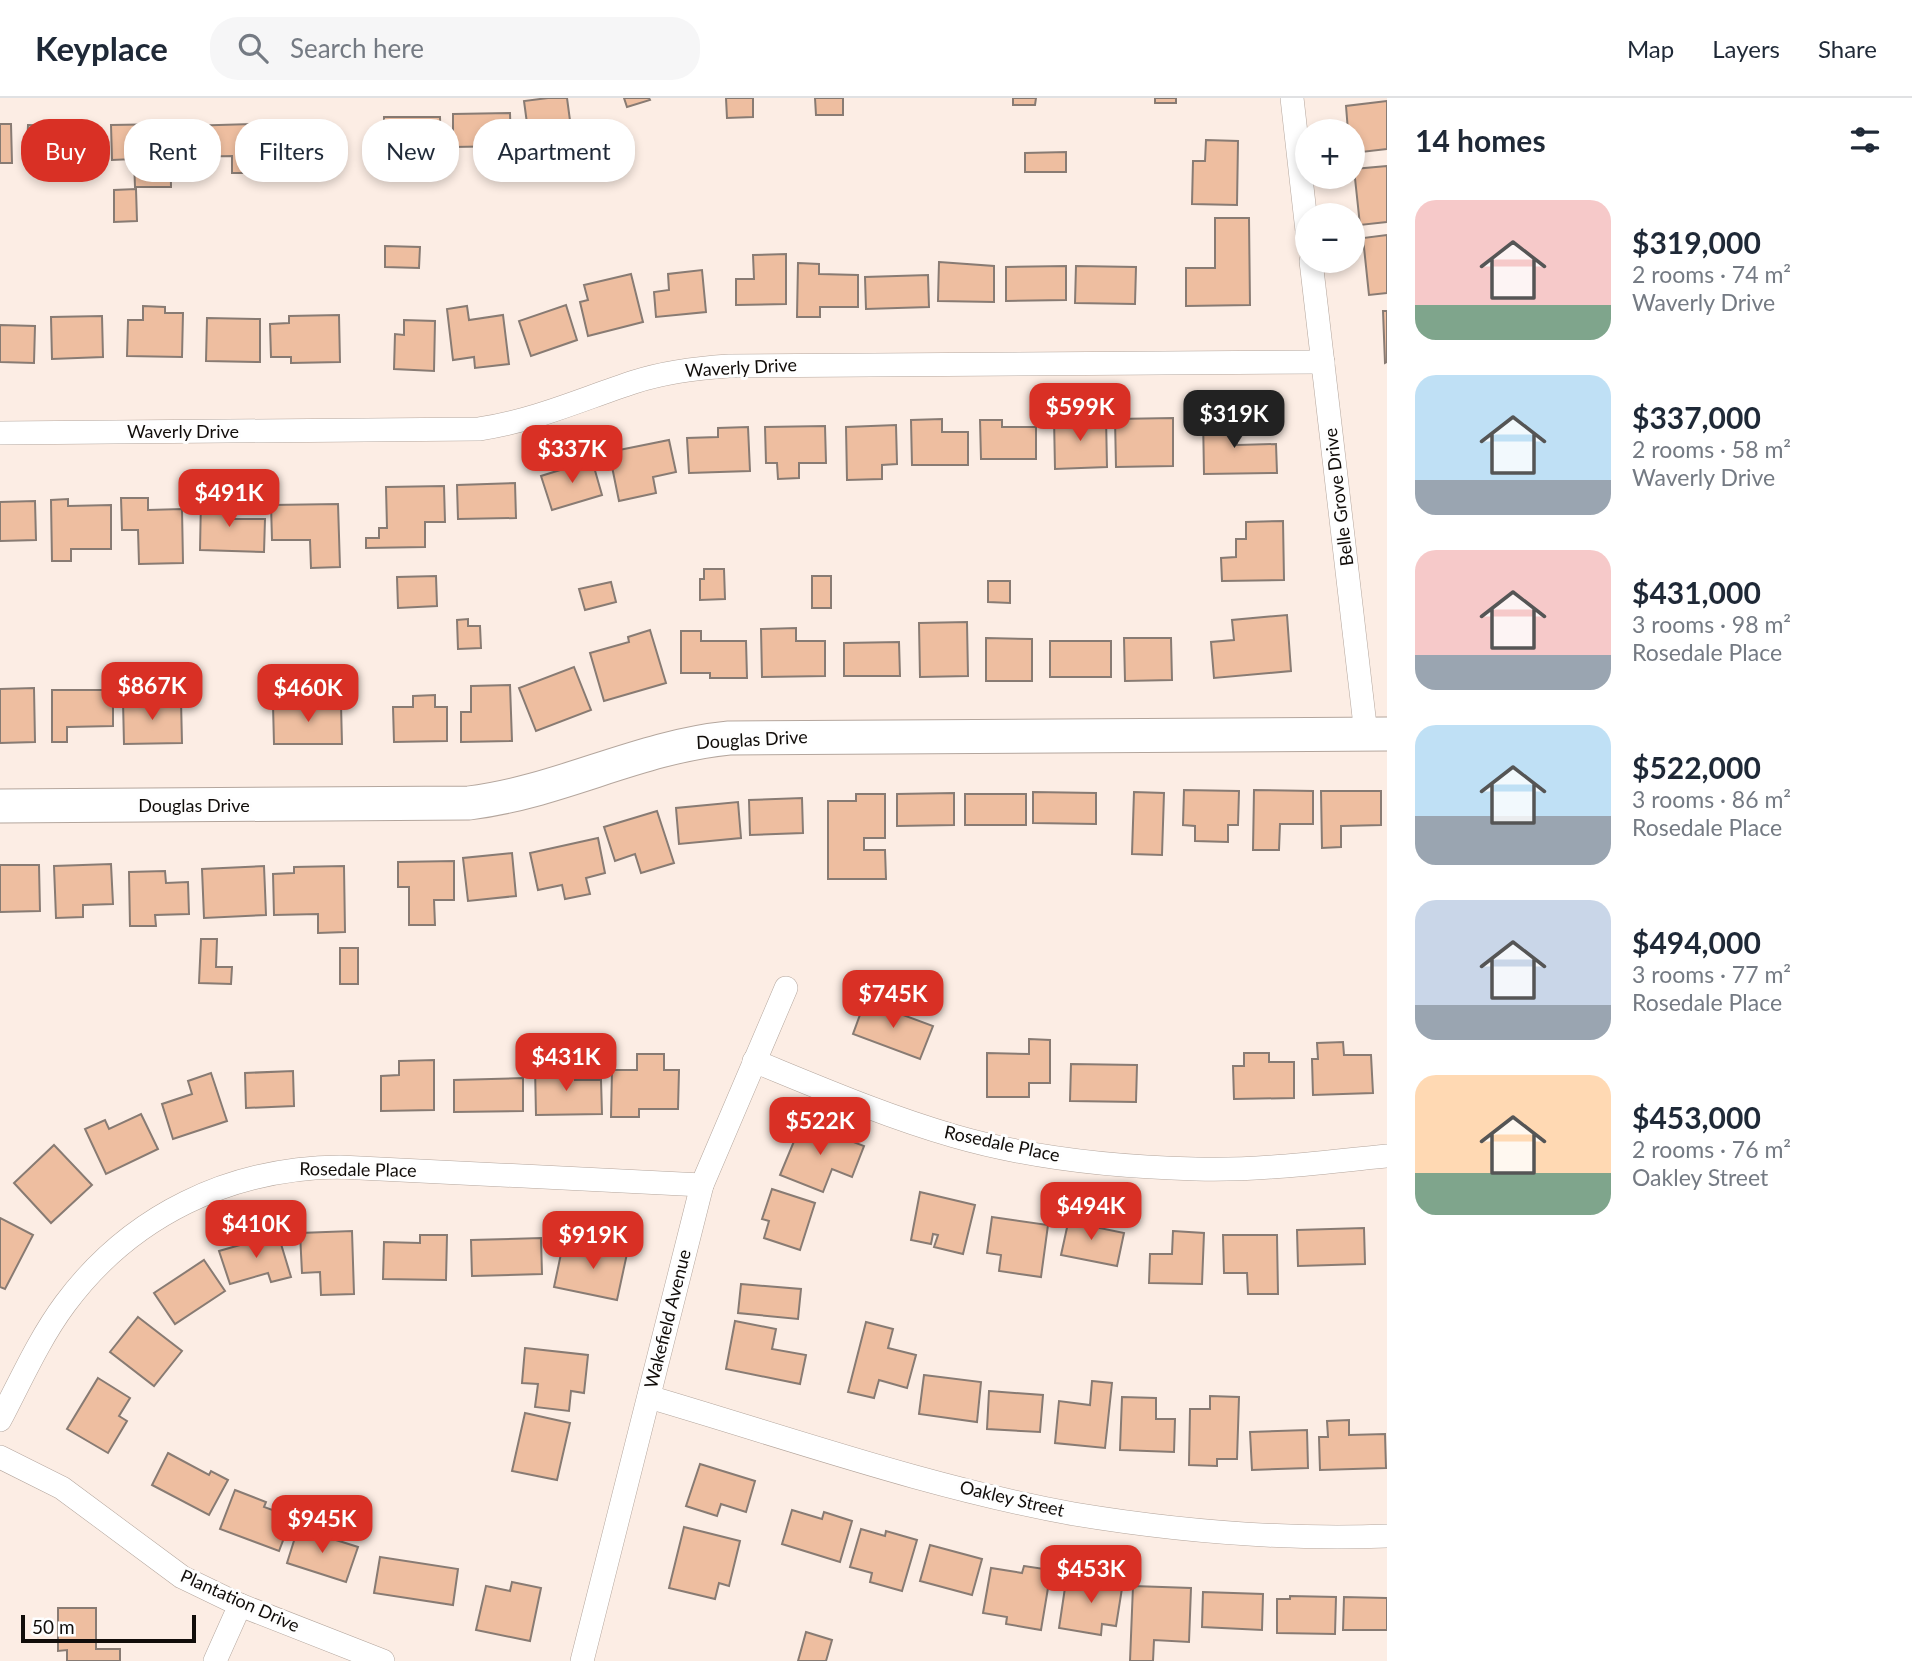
<!DOCTYPE html>
<meta charset="utf-8">
<style>
:root{--surface:#fff;--page:#f6f6f7;--text:#1f2937;--muted:#747a83;--line:#e0e1e3;--accent:#d93025}
body{margin:0;font-family:Lato,sans-serif;background:var(--page);color:var(--text);height:100vh;display:flex;flex-direction:column;font-size:26px;white-space:nowrap}
*{box-sizing:border-box;margin:0}
p{font-size:23px;color:var(--muted)}
.icon{flex:none;width:38px;height:38px;fill:none;stroke:currentColor;stroke-width:2;stroke-linecap:round;stroke-linejoin:round}
.map{position:relative;flex:1;overflow:hidden}
.sheet{display:flex;flex-direction:column;background:var(--surface);width:525px}
.sheet>*{flex:none}
.hud{position:absolute;left:21px;top:21px;width:665px;height:63px;display:flex;gap:14px}
.buttons{position:absolute;left:1295px;top:21px;display:grid;gap:14px}
.buttons a{display:grid;place-items:center;width:70px;height:70px;border-radius:50%;background:var(--surface);box-shadow:0 4px 10px #0003;font-size:35px}
.scale{position:absolute;left:21px;bottom:18px;width:175px;box-sizing:border-box;padding-left:7px;border:4px solid #110d0a;border-top:0;font-size:19px;line-height:24px;white-space:nowrap;color:#110d0a;-webkit-text-stroke:5px #fefefe;paint-order:stroke}
.price{position:absolute;translate:-50% -60px;padding:0 16px;border-radius:14px;background:var(--accent);color:#fff;font-size:23px;line-height:46px;filter:drop-shadow(0 2px 4px #0008)}
.price::after{content:'';position:absolute;left:50%;top:42px;width:21px;height:16px;margin-left:-10px;background:inherit;clip-path:polygon(0 0,100% 0,50% 100%)}
.price.on{background:#222;color:#fff}
ul{padding:0;list-style:none}
li{display:flex;align-items:center;gap:21px;height:175px;padding:0 28px}
li span{display:grid;place-items:center;flex:none;width:196px;height:140px;border-radius:21px;color:#555}
li>.icon{margin-inline-start:auto}
span .icon{width:84px;height:84px;fill:#fffc;stroke-width:1}
li b{font-size:30px}
h2{display:flex;justify-content:space-between;align-items:center;height:84px;padding:0 28px;font-size:30px}
.chip{padding:0 24px;border-radius:28px;background:var(--surface);box-shadow:0 4px 10px #0003;font-size:24px;line-height:63px}
.chip.on{background:var(--accent);color:#fff}
header{display:flex;align-items:center;gap:42px;box-sizing:border-box;height:98px;padding:0 35px;background:var(--surface);border-bottom:2px solid var(--line)}
header strong{font-size:33px}
nav{display:flex;gap:38px;margin-inline-start:auto;font-size:24px}
.search{width:490px;height:63px;background:var(--page);display:flex;align-items:center;gap:18px;box-sizing:border-box;padding:0 24px;border-radius:28px;color:var(--muted);font-size:26px}
main{display:flex;flex:1;min-height:0}
.map>svg:first-child{display:block}
.building{fill:#eebea0;stroke:#887b73;stroke-width:2}
.lines{fill:none;stroke-linecap:round;stroke-linejoin:round}
.street-casing{stroke:#b4a69d;stroke-width:24}
.secondary-casing{stroke:#b4a69d;stroke-width:35}
.street{stroke:#fff;stroke-width:23}
.secondary{stroke:#fff;stroke-width:33}
.labels{text-anchor:middle;stroke-width:6;stroke-linejoin:round;paint-order:stroke}
.street-label{font-size:18px;fill:#110d0a;stroke:#fefefe}
</style>
<header>
<strong>Keyplace</strong>
<div class="search"><svg class="icon" aria-label="search" viewBox="0 0 24 24"><circle cx="10" cy="10" r="6"/><path d="M15 15l6 6"/></svg>Search here</div>
<nav><a>Map</a><a>Layers</a><a>Share</a></nav>
</header>
<main>
<div class="map">
<svg width="1387" height="1563" viewBox="0 0 1387 1563">
<rect width="100%" height="100%" fill="#fcede4"/>
<g class="building">
<path d="M548 0H567L571 30 557 32 559 51 531 55 524 3Z"/>
<path d="M624 0H649L650 2 627 9Z"/>
<path d="M726 0H753V19L727 20Z"/>
<path d="M815 0H843V17H816Z"/>
<path d="M1013 0H1036L1035 7H1013Z"/>
<rect x="1155" y="0" width="21" height="5"/>
<path d="M1387 3V51L1353 55V33H1348L1346 8Z"/>
<path d="M510 15 511 48 453 49V16Z"/>
<path d="M384 19H440L441 54 384 55Z"/>
<path d="M267 24 333 26 332 64 265 61Z"/>
<path d="M0 26H11L12 65H0Z"/>
<path d="M170 26 171 89H135L134 61 112 62 111 27Z"/>
<path d="M252 26 253 75H232V58L186 59 185 28Z"/>
<path d="M28 27 97 29 96 70 42 69 43 51 27 50Z"/>
<path d="M1206 42 1238 43 1237 107 1192 106 1193 63H1205Z"/>
<path d="M1066 54V74H1025V55Z"/>
<path d="M1387 68V124L1360 127 1354 71Z"/>
<path d="M136 91 137 123 114 124V92Z"/>
<path d="M1215 120H1249L1250 207 1186 208V170H1215Z"/>
<path d="M1387 137V195L1369 197 1363 140Z"/>
<path d="M385 148 420 149 419 170 385 169Z"/>
<path d="M786 156V206L736 207V181H754L753 157Z"/>
<path d="M939 164 994 168V204L938 203Z"/>
<path d="M798 165 819 166V176L858 177V209H820V219H797Z"/>
<path d="M1066 168V202L1006 203V169Z"/>
<path d="M1076 168 1136 169 1135 206 1075 205Z"/>
<path d="M702 172 706 214 656 219 654 194 669 192 668 176Z"/>
<path d="M631 176 643 224 588 238 580 204 588 202 584 187Z"/>
<path d="M928 177 929 209 866 211 865 179Z"/>
<path d="M566 207 577 242 531 258 519 223Z"/>
<path d="M143 208 165 209V215H183L182 259 127 258 128 222H143Z"/>
<path d="M467 208 469 222 503 217 509 266 475 270 474 259 453 262 447 211Z"/>
<path d="M1383 213H1387V264L1385 265Z"/>
<path d="M339 217 340 264 291 265V259H271L270 226 289 225V218Z"/>
<path d="M102 218 103 259 52 261 51 219Z"/>
<path d="M207 220 260 221V264L206 263Z"/>
<path d="M404 222 435 223 434 273 394 271 395 236 404 237Z"/>
<path d="M0 227 35 228 34 265 0 264Z"/>
<path d="M1237 317V347L1276 346 1277 375 1204 376 1203 318Z"/>
<path d="M1106 319 1107 369 1055 371 1054 320Z"/>
<path d="M1173 320V368L1116 369 1115 321Z"/>
<path d="M942 321V334H968V367H912L911 322Z"/>
<path d="M980 322H1002V329H1036V361H981Z"/>
<path d="M896 327 897 366 882 367V381L847 382 846 329Z"/>
<path d="M825 328 826 365H799V380L778 381 777 365H766L765 329Z"/>
<path d="M748 329 750 373 689 375 687 340 718 339V330Z"/>
<path d="M669 342 676 374 653 379 656 395 619 403 609 354Z"/>
<path d="M592 362 602 397 552 412 541 378Z"/>
<path d="M515 385 516 420 458 421 457 387Z"/>
<path d="M444 388 445 424H425V449L366 450V440H379V430H387L386 389Z"/>
<path d="M121 400H148V412L182 411 183 465 139 466 138 432H122Z"/>
<path d="M201 400H231L230 421H265L264 454 200 452Z"/>
<path d="M68 401V408L111 407V451H71V463H52L51 402Z"/>
<path d="M35 403 36 442 0 443V404Z"/>
<path d="M338 406 340 469 311 470 310 442H272L271 407Z"/>
<path d="M1283 423 1284 482 1222 483 1221 460 1236 459V441H1246V424Z"/>
<path d="M704 471H724L725 501 700 502V481H704Z"/>
<path d="M436 478 437 508 398 510 397 479Z"/>
<rect x="812" y="478" width="19" height="32"/>
<path d="M988 483H1010V505L988 504Z"/>
<path d="M611 484 616 504 585 512 579 491Z"/>
<path d="M1287 517 1291 573 1214 580 1211 544 1234 542 1232 522Z"/>
<path d="M468 521V528H480L481 550 458 551 457 522Z"/>
<path d="M967 524 968 578 920 579 919 525Z"/>
<path d="M796 530V543H825V578L762 579 761 531Z"/>
<path d="M650 532 666 585 604 603 590 555 629 544 628 539Z"/>
<path d="M681 533H701V543H746L747 580H710V575H681Z"/>
<path d="M986 540 1032 541V583H986Z"/>
<path d="M1124 540H1171L1172 582 1125 583Z"/>
<rect x="1050" y="543" width="61" height="36"/>
<path d="M899 544 900 578H844V545Z"/>
<path d="M574 569 591 612 536 633 519 590Z"/>
<path d="M510 587 512 643 461 644V614H471V588Z"/>
<path d="M34 590 35 644 0 645V591Z"/>
<path d="M52 592H113V628L67 629V644H52Z"/>
<path d="M435 597V609H447V643L394 644 393 609H413V598Z"/>
<path d="M181 602 182 645 124 646 123 603Z"/>
<path d="M341 606 342 646H274L273 607Z"/>
<path d="M1184 692 1239 693 1238 727H1228V744L1195 743V728L1183 727Z"/>
<path d="M1254 692 1313 693V726H1280L1279 752H1253Z"/>
<path d="M1321 693H1381V727L1341 728V749L1322 750Z"/>
<path d="M1033 694 1096 695V726L1033 725Z"/>
<path d="M1134 694 1164 695 1162 757 1132 756Z"/>
<path d="M954 695V727L897 728V696Z"/>
<path d="M856 696H885V740H864V752H885L886 781H828V703H856Z"/>
<rect x="965" y="696" width="61" height="31"/>
<path d="M802 700 803 735 750 737 749 702Z"/>
<path d="M738 704 741 740 679 746 676 710Z"/>
<path d="M657 713 674 765 641 775 635 756 615 763 604 729Z"/>
<path d="M598 740 605 775 586 780 590 796 565 801 562 787 538 792 530 755Z"/>
<path d="M512 755 516 798 468 803 463 760Z"/>
<path d="M454 763V802H434L435 827H409V789H398V764Z"/>
<path d="M111 766 113 806 83 807V819L56 820 54 768Z"/>
<path d="M0 767H39L40 813 0 814Z"/>
<path d="M264 768 266 817 204 820 202 771Z"/>
<path d="M344 768 345 834 318 835V816L274 817 273 776 294 775V769Z"/>
<path d="M165 773 166 785 188 784 189 816 155 817 156 828H130L129 774Z"/>
<path d="M201 841H217L216 869H232L231 886 199 885Z"/>
<rect x="340" y="850" width="18" height="36"/>
<path d="M865 903 933 928 920 961 853 936Z"/>
<path d="M1029 941 1050 942V985H1029V999H987V955L1029 956Z"/>
<path d="M1343 944 1344 957H1371L1373 995 1313 997 1312 961H1318L1317 945Z"/>
<path d="M1244 955H1269V964H1294V1000L1234 1001 1233 968H1244Z"/>
<path d="M637 956H664V972H679L678 1011H639V1019H611L612 972H637Z"/>
<path d="M434 962V1012L381 1013V978L399 977V963Z"/>
<path d="M1071 966 1137 967 1136 1004 1070 1003Z"/>
<path d="M535 969H575V982H601L602 1016 536 1017Z"/>
<path d="M293 973 294 1008 246 1010 245 975Z"/>
<path d="M211 975 227 1023 173 1041 162 1006 192 996 188 983Z"/>
<path d="M523 980V1013L454 1014V982Z"/>
<path d="M141 1016 158 1051 106 1076 85 1031 105 1022 109 1031Z"/>
<path d="M802 1024 864 1048 852 1079 832 1071 823 1094 780 1077Z"/>
<path d="M54 1047 92 1087 51 1125 14 1085Z"/>
<path d="M772 1091 815 1105 800 1152 764 1140 769 1123 762 1121Z"/>
<path d="M920 1094 975 1107 963 1156 934 1149 938 1137 933 1136 931 1146 911 1142Z"/>
<path d="M1070 1116 1091 1120 1090 1128 1124 1135 1117 1168 1061 1157Z"/>
<path d="M992 1119 1048 1127 1041 1179 999 1173 1001 1157 987 1155Z"/>
<path d="M0 1120 33 1137 5 1191 0 1189Z"/>
<path d="M1364 1130 1365 1166 1298 1168 1297 1132Z"/>
<path d="M352 1133 354 1196 321 1197 320 1174 302 1175 300 1135Z"/>
<path d="M1173 1133 1204 1135 1202 1186 1149 1185 1150 1156H1172Z"/>
<path d="M278 1136 291 1179 271 1184 268 1175 230 1186 219 1153Z"/>
<path d="M420 1137H447L446 1182 383 1181 384 1144 420 1145Z"/>
<path d="M1223 1137H1277L1278 1196H1248L1247 1175H1224Z"/>
<path d="M541 1140 542 1176 472 1178 471 1142Z"/>
<path d="M594 1144 628 1151 617 1202 554 1189 562 1151 591 1157Z"/>
<path d="M204 1162 225 1193 175 1226 154 1195Z"/>
<path d="M741 1186 801 1191 798 1221 738 1215Z"/>
<path d="M138 1219 182 1253 154 1288 110 1254Z"/>
<path d="M735 1223 776 1231 772 1251 806 1257 800 1286 726 1271Z"/>
<path d="M866 1224 893 1231 888 1250 916 1257 907 1290 879 1282 874 1300 848 1294Z"/>
<path d="M525 1250 588 1257 584 1295 571 1293 569 1313 535 1309 538 1286 522 1285Z"/>
<path d="M924 1277 981 1284 977 1324 919 1316Z"/>
<path d="M98 1280 130 1300 119 1318 127 1323 108 1355 67 1331Z"/>
<path d="M1092 1283 1112 1285 1105 1350 1055 1345 1059 1303 1090 1307Z"/>
<path d="M989 1293 1043 1297 1040 1334 987 1331Z"/>
<path d="M1210 1298 1239 1299 1237 1361H1217V1368L1189 1367 1190 1311H1210Z"/>
<path d="M1122 1299 1156 1300V1321H1175L1174 1354 1120 1352Z"/>
<path d="M525 1315 570 1325 557 1382 512 1373Z"/>
<path d="M1349 1322V1337L1385 1336 1386 1370 1320 1372 1319 1339H1328L1327 1323Z"/>
<path d="M1307 1332 1308 1370 1252 1372 1250 1334Z"/>
<path d="M168 1355 209 1377 211 1373 228 1382 209 1417 152 1387Z"/>
<path d="M700 1366 755 1383 746 1414 721 1406 717 1418 686 1408Z"/>
<path d="M235 1392 266 1404 264 1409 292 1419 279 1453 220 1431Z"/>
<path d="M792 1412 822 1421 824 1414 852 1423 840 1464 782 1446Z"/>
<path d="M684 1429 740 1443 729 1488 719 1485 715 1501 669 1490Z"/>
<path d="M298 1430 358 1449 346 1484 287 1465Z"/>
<path d="M861 1431 885 1438 886 1433 917 1442 902 1493 870 1484 872 1475 850 1469Z"/>
<path d="M930 1447 982 1461 972 1497 920 1483Z"/>
<path d="M380 1459 458 1471 453 1507 374 1495Z"/>
<path d="M1024 1468 1051 1472 1041 1532 1006 1526 1007 1519 983 1515 991 1470 1022 1475Z"/>
<path d="M1086 1478 1123 1484 1116 1528 1102 1526 1101 1537 1059 1530 1066 1483 1084 1486Z"/>
<path d="M512 1484 541 1490 530 1543 476 1532 486 1488 510 1493Z"/>
<path d="M1133 1488 1191 1490 1189 1544 1154 1542 1153 1563H1130Z"/>
<path d="M1203 1494 1263 1496 1262 1532 1202 1529Z"/>
<path d="M1290 1498 1336 1499 1335 1536 1277 1535V1501H1290Z"/>
<path d="M1344 1499 1387 1500V1532H1343Z"/>
<path d="M58 1510H96V1551H120V1563H67V1552L58 1553Z"/>
<path d="M806 1534 832 1542 826 1563H798Z"/>
</g>
<g class="lines">
<defs>
<g id="street">
<path d="M1292 0 1307 133"/>
<path d="M1311 163 1366 636"/>
<path d="M0 335 479 331C534 323 582 301 634 284 665 274 697 270 729 268L1323 264"/>
<path d="M754 963C820 990 885 1018 954 1038 1030 1060 1116 1069 1196 1071 1260 1073 1324 1064 1387 1058"/>
<path d="M649 1299C789 1340 930 1390 1074 1416 1177 1433 1283 1442 1387 1438"/>
<path d="M0 1322C20 1284 39 1241 65 1206 131 1117 230 1070 340 1069L702 1087"/>
<path d="M0 1359 62 1390 182 1479 240 1507 383 1563"/>
<path d="M215 1563 240 1507"/>
<path d="M582 1563 702 1087 786 890"/>
</g>
<path id="secondary" d="M0 708 469 705C559 694 638 649 729 640L1387 636"/>
</defs>
<use href="#street" class="street-casing"/>
<use href="#secondary" class="secondary-casing"/>
<use href="#street" class="street"/>
<use href="#secondary" class="secondary"/>
</g>
<g class="labels">
<g class="street-label">
<text transform="translate(741 270) rotate(-3)" y="6">Waverly Drive</text>
<text x="183" y="340">Waverly Drive</text>
<text transform="translate(1339 399) rotate(-97)" y="6">Belle Grove Drive</text>
<text transform="translate(752 642) rotate(-3)" y="6">Douglas Drive</text>
<text x="194" y="714">Douglas Drive</text>
<text transform="translate(1002 1046) rotate(12)" y="6">Rosedale Place</text>
<text transform="translate(358 1072) rotate(1)" y="6">Rosedale Place</text>
<text transform="translate(668 1221) rotate(-76)" y="6">Wakefield Avenue</text>
<text transform="translate(1012 1401) rotate(13)" y="6">Oakley Street</text>
<text transform="translate(240 1503) rotate(24)" y="6">Plantation Drive</text>
</g>
</g>
</svg>
<div class="buttons">
<a>+</a>
<a>−</a>
</div>
<div class="scale">50 m</div>
<b class="price" style="left:1080px;top:345px">$599K</b>
<b class="price on" style="left:1234px;top:352px">$319K</b>
<b class="price" style="left:572px;top:387px">$337K</b>
<b class="price" style="left:229px;top:431px">$491K</b>
<b class="price" style="left:152px;top:624px">$867K</b>
<b class="price" style="left:308px;top:626px">$460K</b>
<b class="price" style="left:893px;top:932px">$745K</b>
<b class="price" style="left:566px;top:995px">$431K</b>
<b class="price" style="left:820px;top:1059px">$522K</b>
<b class="price" style="left:1091px;top:1144px">$494K</b>
<b class="price" style="left:256px;top:1162px">$410K</b>
<b class="price" style="left:593px;top:1173px">$919K</b>
<b class="price" style="left:322px;top:1457px">$945K</b>
<b class="price" style="left:1091px;top:1507px">$453K</b>
<div class="hud">
<a class="chip on">Buy</a>
<a class="chip">Rent</a>
<a class="chip">Filters</a>
<a class="chip">New</a>
<a class="chip">Apartment</a>
</div>
</div>
<section class="sheet">
<h2>14 homes<svg class="icon" aria-label="filters" viewBox="0 0 24 24"><path d="M4 7h16M4 17h16"/><circle cx="9" cy="7" r="2"/><circle cx="15" cy="17" r="2"/></svg></h2>
<ul>
<li><span style="background:linear-gradient(#f6c9c9 75%,#7fa58c 0)"><svg class="icon" aria-label="home" viewBox="0 0 24 24"><path d="M3 11l9-7 9 7M6 9v11h12V9"/></svg></span><div><b>$319,000</b><p>2 rooms · 74 m²</p><p>Waverly Drive</p></div></li>
<li><span style="background:linear-gradient(#bfe0f5 75%,#9aa5b1 0)"><svg class="icon" aria-label="home" viewBox="0 0 24 24"><path d="M3 11l9-7 9 7M6 9v11h12V9"/></svg></span><div><b>$337,000</b><p>2 rooms · 58 m²</p><p>Waverly Drive</p></div></li>
<li><span style="background:linear-gradient(#f6c9c9 75%,#9aa5b1 0)"><svg class="icon" aria-label="home" viewBox="0 0 24 24"><path d="M3 11l9-7 9 7M6 9v11h12V9"/></svg></span><div><b>$431,000</b><p>3 rooms · 98 m²</p><p>Rosedale Place</p></div></li>
<li><span style="background:linear-gradient(#bfe0f5 65%,#9aa5b1 0)"><svg class="icon" aria-label="home" viewBox="0 0 24 24"><path d="M3 11l9-7 9 7M6 9v11h12V9"/></svg></span><div><b>$522,000</b><p>3 rooms · 86 m²</p><p>Rosedale Place</p></div></li>
<li><span style="background:linear-gradient(#c9d6e8 75%,#9aa5b1 0)"><svg class="icon" aria-label="home" viewBox="0 0 24 24"><path d="M3 11l9-7 9 7M6 9v11h12V9"/></svg></span><div><b>$494,000</b><p>3 rooms · 77 m²</p><p>Rosedale Place</p></div></li>
<li><span style="background:linear-gradient(#ffd9b3 70%,#7fa58c 0)"><svg class="icon" aria-label="home" viewBox="0 0 24 24"><path d="M3 11l9-7 9 7M6 9v11h12V9"/></svg></span><div><b>$453,000</b><p>2 rooms · 76 m²</p><p>Oakley Street</p></div></li>
</ul>
</section>
</main>
